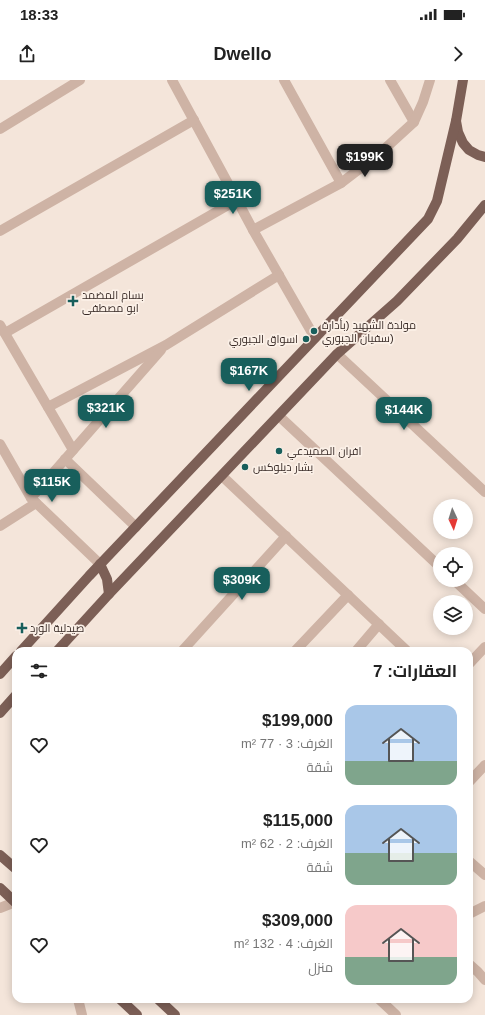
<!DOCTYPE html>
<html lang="ar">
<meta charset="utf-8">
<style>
:root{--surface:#fff;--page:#f6f6f6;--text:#222;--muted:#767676;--accent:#185f5c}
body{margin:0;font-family:Helvetica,Cairo,sans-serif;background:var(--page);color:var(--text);direction:rtl;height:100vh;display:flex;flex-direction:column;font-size:15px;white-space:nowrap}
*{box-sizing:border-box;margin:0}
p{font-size:13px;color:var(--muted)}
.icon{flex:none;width:22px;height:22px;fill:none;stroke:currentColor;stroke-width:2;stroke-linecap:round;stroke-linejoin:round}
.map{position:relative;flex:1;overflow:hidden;direction:ltr}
.side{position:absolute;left:12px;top:567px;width:461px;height:356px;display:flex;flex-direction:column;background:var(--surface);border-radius:12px;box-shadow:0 2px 10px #0003;direction:rtl}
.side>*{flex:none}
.needle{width:26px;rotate:176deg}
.controls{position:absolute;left:433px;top:419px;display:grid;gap:8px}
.controls a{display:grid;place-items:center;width:40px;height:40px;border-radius:50%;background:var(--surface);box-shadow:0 2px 10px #0003;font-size:20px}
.price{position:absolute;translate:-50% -34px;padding:0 9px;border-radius:8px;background:var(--accent);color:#fff;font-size:13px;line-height:26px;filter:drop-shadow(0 1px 2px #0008)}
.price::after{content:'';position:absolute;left:50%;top:24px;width:12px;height:9px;margin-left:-6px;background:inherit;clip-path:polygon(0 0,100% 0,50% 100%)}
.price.active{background:#222;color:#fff}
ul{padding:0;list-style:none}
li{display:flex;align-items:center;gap:12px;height:100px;padding:0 16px}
li span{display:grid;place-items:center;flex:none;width:112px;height:80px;border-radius:12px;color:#555}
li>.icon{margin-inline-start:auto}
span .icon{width:48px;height:48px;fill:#fffc;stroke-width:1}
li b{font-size:17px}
h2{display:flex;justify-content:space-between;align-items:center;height:48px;padding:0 16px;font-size:17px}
.status{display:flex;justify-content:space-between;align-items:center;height:28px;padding:0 20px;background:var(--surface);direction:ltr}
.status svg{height:11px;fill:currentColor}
header{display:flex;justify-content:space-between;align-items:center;height:52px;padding:0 16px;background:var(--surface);font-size:18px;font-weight:600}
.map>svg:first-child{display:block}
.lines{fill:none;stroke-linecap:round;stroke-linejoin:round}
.minor{stroke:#ceb3a5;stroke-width:10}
.major{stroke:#7c5f56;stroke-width:10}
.poi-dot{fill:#185f5c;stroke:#fbf0e7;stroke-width:1.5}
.labels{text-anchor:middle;stroke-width:3.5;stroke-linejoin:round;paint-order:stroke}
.poi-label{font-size:11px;fill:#392b27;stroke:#fbf0e7;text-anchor:start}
</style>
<div class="status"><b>18:33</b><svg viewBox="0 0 49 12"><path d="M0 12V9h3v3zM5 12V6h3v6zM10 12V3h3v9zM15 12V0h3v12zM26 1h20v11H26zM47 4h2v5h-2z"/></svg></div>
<header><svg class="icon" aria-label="forward" viewBox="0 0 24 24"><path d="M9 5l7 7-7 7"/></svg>Dwello<svg class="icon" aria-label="share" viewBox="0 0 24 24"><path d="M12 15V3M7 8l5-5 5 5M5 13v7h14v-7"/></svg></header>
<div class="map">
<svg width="485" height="935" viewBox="0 0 485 935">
<rect width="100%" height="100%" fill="#f4e5da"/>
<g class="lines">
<g class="minor">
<path d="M172 0 237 120 253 150 315 258"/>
<path d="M284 0 341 103"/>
<path d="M390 0 414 42"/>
<path d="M0 49 80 0"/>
<path d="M253 150 341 103 379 74 414 42 423 22 430 0"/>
<path d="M0 151 194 40"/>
<path d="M0 245 73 370"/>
<path d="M5 253 237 120"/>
<path d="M337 274 485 412"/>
<path d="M48 327 166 265 279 195"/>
<path d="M279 336 440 487"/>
<path d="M0 364 31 418 100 484"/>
<path d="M65 379 136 447"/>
<path d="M222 396 407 571"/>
<path d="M31 418 161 270"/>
<path d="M0 446 36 423"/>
<path d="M454 500 485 529"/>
<path d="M182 571 286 456"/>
<path d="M295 571 348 515"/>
<path d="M356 571 379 544"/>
<path d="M469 584 485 567"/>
<path d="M469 702 485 685"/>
<path d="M469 781 485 795"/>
<path d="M0 828 15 822"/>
<path d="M469 834 485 826"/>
<path d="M469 884 478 892 485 900"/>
<path d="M78 919 82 935"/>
<path d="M379 919 396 935"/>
</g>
<g class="major">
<path d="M463 0 456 41 458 52 463 63 469 70 478 75 485 77"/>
<path d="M100 484 107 499 109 514"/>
<path d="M21 571 89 496 428 139 437 121 456 41"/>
<path d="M57 571 109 514 337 274 397 221 457 159 485 125"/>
<path d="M0 594 16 576"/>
<path d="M0 633 16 615"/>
<path d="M0 775 16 789"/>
<path d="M0 808 16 823"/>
<path d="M120 919 137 935"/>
<path d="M158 919 175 935"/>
</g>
</g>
<g class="poi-dot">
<path d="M71 215h4v4h4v4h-4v4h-4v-4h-4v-4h4z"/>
<circle cx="314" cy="251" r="4"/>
<circle cx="306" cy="259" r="4"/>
<circle cx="279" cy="371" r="4"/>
<circle cx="245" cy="387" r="4"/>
<path d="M20 542h4v4h4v4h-4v4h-4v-4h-4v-4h4z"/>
</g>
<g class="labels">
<g class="poi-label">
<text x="82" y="219">بسام المضمد<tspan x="82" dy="13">ابو مصطفى</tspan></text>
<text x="322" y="249">مولدة الشهيد (بأدارة<tspan x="322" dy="13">سفيان الجبوري)</tspan></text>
<text x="298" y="263" text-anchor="end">اسواق الجبوري</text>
<text x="287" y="375">افران الصميدعي</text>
<text x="253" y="391">بشار ديلوكس</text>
<text x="30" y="552">صيدلية الورد</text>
</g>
</g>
</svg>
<div class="controls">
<a><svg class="needle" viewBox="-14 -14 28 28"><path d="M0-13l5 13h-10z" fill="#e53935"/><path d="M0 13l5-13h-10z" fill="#767676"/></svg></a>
<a><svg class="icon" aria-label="locate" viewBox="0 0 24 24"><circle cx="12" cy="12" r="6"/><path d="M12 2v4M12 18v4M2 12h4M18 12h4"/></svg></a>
<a><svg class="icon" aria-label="layers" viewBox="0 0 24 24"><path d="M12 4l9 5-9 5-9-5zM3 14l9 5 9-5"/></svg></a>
</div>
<b class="price active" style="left:365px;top:98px">$199K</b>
<b class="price" style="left:233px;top:135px">$251K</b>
<b class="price" style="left:249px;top:312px">$167K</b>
<b class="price" style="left:106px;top:349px">$321K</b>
<b class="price" style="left:404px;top:351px">$144K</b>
<b class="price" style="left:52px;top:423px">$115K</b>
<b class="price" style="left:242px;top:521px">$309K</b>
<section class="side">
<h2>العقارات: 7<svg class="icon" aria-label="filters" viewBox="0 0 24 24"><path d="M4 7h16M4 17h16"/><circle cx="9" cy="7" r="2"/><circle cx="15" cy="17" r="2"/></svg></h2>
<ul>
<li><span style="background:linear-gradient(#a9c7e8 70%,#7fa58c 0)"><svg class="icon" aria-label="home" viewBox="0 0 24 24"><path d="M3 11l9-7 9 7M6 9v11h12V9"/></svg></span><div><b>$199,000</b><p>الغرف: 3 · 77 m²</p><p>شقة</p></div><svg class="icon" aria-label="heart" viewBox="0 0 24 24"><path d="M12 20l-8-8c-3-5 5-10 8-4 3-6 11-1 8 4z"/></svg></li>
<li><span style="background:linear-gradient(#a9c7e8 60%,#7fa58c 0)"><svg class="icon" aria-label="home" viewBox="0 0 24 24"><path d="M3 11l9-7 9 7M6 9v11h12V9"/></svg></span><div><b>$115,000</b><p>الغرف: 2 · 62 m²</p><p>شقة</p></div><svg class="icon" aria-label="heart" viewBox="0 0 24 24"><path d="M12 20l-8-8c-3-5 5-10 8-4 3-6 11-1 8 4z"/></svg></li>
<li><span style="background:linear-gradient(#f6c9c9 65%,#7fa58c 0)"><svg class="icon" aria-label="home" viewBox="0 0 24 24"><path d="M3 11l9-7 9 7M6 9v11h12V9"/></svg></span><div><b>$309,000</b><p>الغرف: 4 · 132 m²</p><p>منزل</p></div><svg class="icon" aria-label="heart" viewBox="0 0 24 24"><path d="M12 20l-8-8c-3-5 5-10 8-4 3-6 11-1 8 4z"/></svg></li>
</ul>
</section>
</div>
